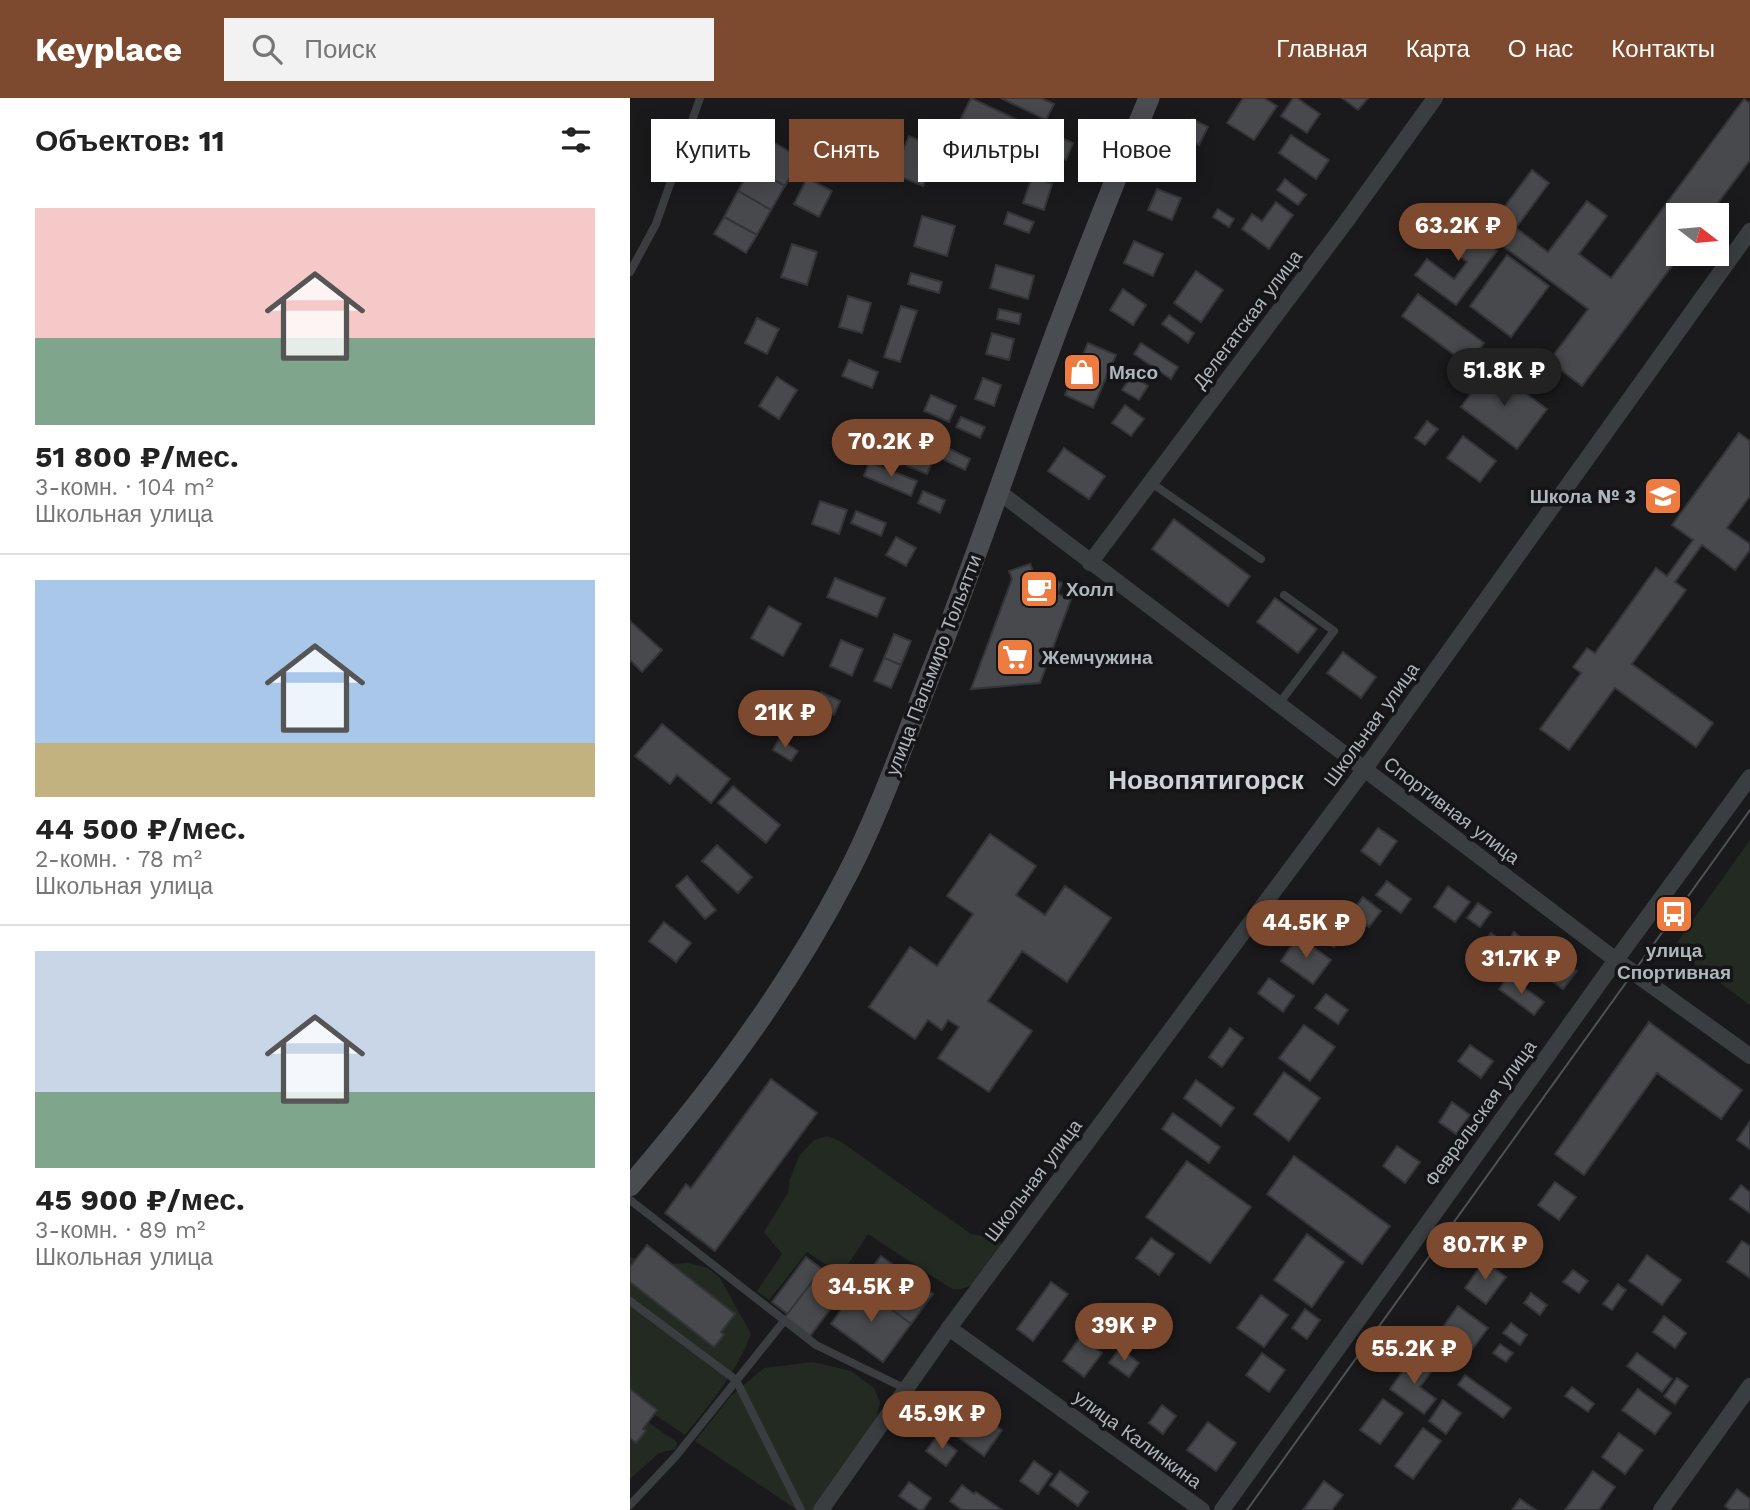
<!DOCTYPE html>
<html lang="ru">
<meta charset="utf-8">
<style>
:root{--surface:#fff;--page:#f2f2f2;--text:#222;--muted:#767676;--line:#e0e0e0;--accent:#7e4a2f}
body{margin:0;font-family:"Work Sans",sans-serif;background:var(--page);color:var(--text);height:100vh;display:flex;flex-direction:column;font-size:26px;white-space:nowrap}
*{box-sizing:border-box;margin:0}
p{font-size:23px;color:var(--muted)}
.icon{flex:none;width:38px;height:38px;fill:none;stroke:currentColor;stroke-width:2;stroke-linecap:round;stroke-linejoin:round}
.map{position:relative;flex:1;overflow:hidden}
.drawer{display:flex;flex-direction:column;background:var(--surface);width:630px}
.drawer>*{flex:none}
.hud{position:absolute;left:21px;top:21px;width:665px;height:63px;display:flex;gap:14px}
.needle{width:46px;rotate:106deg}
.buttons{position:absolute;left:1036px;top:105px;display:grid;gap:14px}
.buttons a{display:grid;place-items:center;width:63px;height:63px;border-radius:0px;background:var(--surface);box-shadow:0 4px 18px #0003;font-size:35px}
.price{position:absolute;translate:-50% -60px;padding:0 16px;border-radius:24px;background:var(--accent);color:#fff;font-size:23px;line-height:46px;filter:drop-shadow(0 2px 4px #0008)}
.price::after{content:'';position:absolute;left:50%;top:42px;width:21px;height:16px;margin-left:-10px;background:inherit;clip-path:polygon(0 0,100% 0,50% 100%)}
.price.current{background:#222;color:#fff}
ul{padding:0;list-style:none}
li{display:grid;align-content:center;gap:14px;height:371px;padding:0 35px}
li+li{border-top:2px solid var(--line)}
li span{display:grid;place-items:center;height:217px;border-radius:0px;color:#555}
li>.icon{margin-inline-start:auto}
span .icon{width:126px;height:126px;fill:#fffc;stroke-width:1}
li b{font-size:30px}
h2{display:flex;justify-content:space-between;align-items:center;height:84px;padding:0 35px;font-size:30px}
.pill{padding:0 24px;border-radius:0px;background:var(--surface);box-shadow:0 4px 18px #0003;font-size:24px;line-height:63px}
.pill.current{background:var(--accent);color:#fff}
header{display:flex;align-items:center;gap:42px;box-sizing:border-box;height:98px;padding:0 35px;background:var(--accent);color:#fff}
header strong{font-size:33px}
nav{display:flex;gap:38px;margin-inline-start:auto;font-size:24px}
.search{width:490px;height:63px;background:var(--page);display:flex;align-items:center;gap:18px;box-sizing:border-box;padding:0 24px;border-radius:0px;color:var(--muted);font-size:26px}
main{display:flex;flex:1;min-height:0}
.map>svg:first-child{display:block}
.green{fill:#232a22}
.building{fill:#47494c;stroke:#343538;stroke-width:2}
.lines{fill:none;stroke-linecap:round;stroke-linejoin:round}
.lane{stroke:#3b3e41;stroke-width:8}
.street{stroke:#3b3e41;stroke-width:16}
.secondary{stroke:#494d51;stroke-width:21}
.tram{stroke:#4e5256;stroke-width:2}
.labels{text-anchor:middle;stroke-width:7;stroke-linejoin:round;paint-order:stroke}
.street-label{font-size:19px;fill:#adb6bb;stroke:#151517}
.poi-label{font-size:19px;font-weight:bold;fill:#adb6bb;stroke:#151517;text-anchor:start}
.district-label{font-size:26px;font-weight:bold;fill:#cdd3d7;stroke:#151517}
</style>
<header>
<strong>Keyplace</strong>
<div class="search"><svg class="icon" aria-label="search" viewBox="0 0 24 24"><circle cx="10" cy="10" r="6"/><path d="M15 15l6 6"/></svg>Поиск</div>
<nav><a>Главная</a><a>Карта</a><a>О нас</a><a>Контакты</a></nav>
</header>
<main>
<section class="drawer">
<h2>Объектов: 11<svg class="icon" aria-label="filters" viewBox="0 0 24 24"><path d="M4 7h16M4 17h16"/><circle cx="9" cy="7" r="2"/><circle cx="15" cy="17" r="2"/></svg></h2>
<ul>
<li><span style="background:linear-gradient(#f6c9c9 60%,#7fa58c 0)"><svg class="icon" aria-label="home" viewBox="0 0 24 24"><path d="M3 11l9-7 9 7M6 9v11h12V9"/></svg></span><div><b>51 800 ₽/мес.</b><p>3-комн. · 104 m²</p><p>Школьная улица</p></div></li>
<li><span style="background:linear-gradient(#a9c7e8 75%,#c2b280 0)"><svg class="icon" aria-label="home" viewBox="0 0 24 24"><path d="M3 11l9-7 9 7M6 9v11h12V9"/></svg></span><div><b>44 500 ₽/мес.</b><p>2-комн. · 78 m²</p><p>Школьная улица</p></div></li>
<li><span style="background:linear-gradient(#c9d6e8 65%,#7fa58c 0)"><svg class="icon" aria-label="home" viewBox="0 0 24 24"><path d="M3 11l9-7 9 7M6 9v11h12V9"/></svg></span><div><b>45 900 ₽/мес.</b><p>3-комн. · 89 m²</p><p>Школьная улица</p></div></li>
</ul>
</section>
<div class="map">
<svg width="1120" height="1412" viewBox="0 0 1120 1412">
<rect width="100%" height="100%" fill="#1a1a1c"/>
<g class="green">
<path d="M1120 742V907L1043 850Z"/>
<path d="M197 1038 210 1043 341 1136 368 1141 372 1148C359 1166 346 1195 322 1191L238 1136 211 1177 177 1154 139 1202 127 1193 152 1156 134 1134 158 1095 160 1081 169 1058 184 1042Z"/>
<path d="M0 1159 26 1167 58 1165 78 1170 90 1180 121 1236C106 1275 81 1305 55 1337L0 1300Z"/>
<path d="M183 1264 221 1273 244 1290 250 1304 247 1319 198 1399 183 1412H167L65 1343 101 1298 134 1270Z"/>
<path d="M0 1312 47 1344 46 1351 29 1355 0 1381Z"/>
</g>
<g class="building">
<path d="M341 0 388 22 371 56 325 32Z"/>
<path d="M371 0H411L424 6 416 22Z"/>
<path d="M613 0H634L647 8 624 42 597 25Z"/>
<path d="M663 0H667L690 16 677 35 651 18Z"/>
<path d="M712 0H738L728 12Z"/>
<path d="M1114 1 1120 5V62L1079 117H1048V156H1051L952 288 919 263 958 211 855 135 902 72 919 85 886 130 918 154 957 103 977 118 949 156 981 180Z"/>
<path d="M562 21 578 29 569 47 553 38Z"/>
<path d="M409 30 443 45 436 62 402 47Z"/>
<path d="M661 37 699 62 686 81 649 55Z"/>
<path d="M279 38 298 46 292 60 303 64 293 88 254 72 259 61 268 64Z"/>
<path d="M138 41 171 60 155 88 121 70Z"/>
<path d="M121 70 155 88 141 112 108 93Z"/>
<path d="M402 79 422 86 414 112 393 105Z"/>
<path d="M177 80 202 93 189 119 164 106Z"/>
<path d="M655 81 676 97 668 107 647 92Z"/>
<path d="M527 91 551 100 542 122 518 112Z"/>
<path d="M108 93 141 112 127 137 94 119Z"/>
<path d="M646 104 663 117 639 151 612 131 622 116 632 123Z"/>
<path d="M588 111 604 121 599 129 583 119Z"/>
<path d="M378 114 404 124 399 135 374 126Z"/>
<path d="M292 118 325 128 317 158 284 148Z"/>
<path d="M94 119 127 137 116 155 84 136Z"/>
<path d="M826 122 867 153 826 207 785 177 797 161 824 181 837 164 810 143Z"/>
<path d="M504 143 533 156 523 178 494 165Z"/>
<path d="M162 146 187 154 177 187 151 179Z"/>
<path d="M877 157 919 188 881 239 840 208Z"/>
<path d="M366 167 404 178 398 201 360 190Z"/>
<path d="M566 173 593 192 571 224 544 205Z"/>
<path d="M281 175 312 184 309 195 278 186Z"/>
<path d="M493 191 516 207 503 227 480 212Z"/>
<path d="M788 196 854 245 838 267 772 218Z"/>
<path d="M218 198 241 205 232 235 209 229Z"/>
<path d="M271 208 287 213 270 264 254 259Z"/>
<path d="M369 211 391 216 389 226 367 221Z"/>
<path d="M539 217 564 235 558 245 532 226Z"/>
<path d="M127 220 149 231 137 256 115 245Z"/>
<path d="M362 235 384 241 379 262 356 256Z"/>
<path d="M458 245 486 257 463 310 435 297Z"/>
<path d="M511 245 548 269 541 281 504 256Z"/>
<path d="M219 262 248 274 242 290 212 278Z"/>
<path d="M860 269 917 311 887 351 831 309Z"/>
<path d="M502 277 518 288 509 302 492 292Z"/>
<path d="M147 279 167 292 149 321 129 308Z"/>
<path d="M353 280 371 287 364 308 345 301Z"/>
<path d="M301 297 326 308 319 324 294 313Z"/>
<path d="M495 307 514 321 501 338 482 325Z"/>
<path d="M331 319 355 329 350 340 326 329Z"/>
<path d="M797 323 808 331 795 347 785 340Z"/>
<path d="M289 330 308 339 303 350 284 340Z"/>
<path d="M258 335 281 345 272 367 249 357Z"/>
<path d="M1109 335 1120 343V398L1097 430 1120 446V452L1105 472 1072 447 1045 484 1056 492 1002 566 1083 625 1066 649 985 590 939 652 910 631 951 575 943 569 957 550 965 555 1026 470 1037 478 1063 442 1042 427Z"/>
<path d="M833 338 866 363 850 384 817 360Z"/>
<path d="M314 348 340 361 335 372 308 359Z"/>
<path d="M434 350 475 378 459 401 418 373Z"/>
<path d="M282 356 302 364 297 376 277 368Z"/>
<path d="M239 364 287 383 281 398 234 378Z"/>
<path d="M293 393 315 402 310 415 288 405Z"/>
<path d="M190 403 217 412 209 436 182 426Z"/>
<path d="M226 413 256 425 251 438 221 425Z"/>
<path d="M544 421 620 478 598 508 522 451Z"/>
<path d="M266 439 286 450 276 468 256 457Z"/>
<path d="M400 466 403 473 432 485 428 496 441 501 410 585 341 591 382 481 379 473Z"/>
<path d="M205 480 255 500 247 519 197 499Z"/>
<path d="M645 500 687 531 668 555 627 524Z"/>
<path d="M139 508 171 526 153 558 121 540Z"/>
<path d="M0 523 32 552 12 574 0 562Z"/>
<path d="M264 536 281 543 271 567 254 560Z"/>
<path d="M211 542 233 551 222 578 200 568Z"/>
<path d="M713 554 746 579 731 600 697 575Z"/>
<path d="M254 560 271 567 261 590 244 583Z"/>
<path d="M191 594 210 603 204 617 185 608Z"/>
<path d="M32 626 100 681 81 705 47 677 40 686 5 658Z"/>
<path d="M149 641 168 653 161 663 143 652Z"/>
<path d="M103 688 150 727 136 745 88 705Z"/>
<path d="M748 730 767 743 750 767 731 753Z"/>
<path d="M360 736 406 768 386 797 415 817 435 788 481 820 437 884 392 853 358 903 402 933 359 994 308 960 329 929 318 922 312 932 298 922 285 941 239 909 280 849 307 868 343 816 317 798Z"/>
<path d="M87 747 122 779 108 795 72 763Z"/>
<path d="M57 778 86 812 75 821 46 788Z"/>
<path d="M757 783 781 801 771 815 746 797Z"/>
<path d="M818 788 840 804 825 824 804 809Z"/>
<path d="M733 799 751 813 739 829 721 815Z"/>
<path d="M848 805 861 814 850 829 837 820Z"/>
<path d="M693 820 714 835 704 849 682 834Z"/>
<path d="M34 824 61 845 46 864 19 843Z"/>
<path d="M884 834 897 844 877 871 849 851 861 835 876 846Z"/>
<path d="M668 838 701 862 683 886 651 863Z"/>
<path d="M923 856 947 873 933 891 910 874Z"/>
<path d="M878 878 914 904 904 917 869 891Z"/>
<path d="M639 880 664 898 653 914 628 895Z"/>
<path d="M696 896 718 912 708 926 685 910Z"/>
<path d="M1019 924 1112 992 1091 1021 1027 975 954 1077 925 1056Z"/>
<path d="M674 927 705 949 680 983 649 960Z"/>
<path d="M600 930 613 940 592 969 579 959Z"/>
<path d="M840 947 863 963 851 980 828 963Z"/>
<path d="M654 974 690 1000 659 1043 624 1016Z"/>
<path d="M141 981 187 1015 85 1153 35 1115 56 1086 61 1090Z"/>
<path d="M566 982 604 1010 591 1028 554 1000Z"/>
<path d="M822 1004 840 1017 826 1036 809 1024Z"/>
<path d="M543 1015 590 1049 579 1065 532 1031Z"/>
<path d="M1120 1023V1051L1107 1042Z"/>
<path d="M767 1048 790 1064 775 1085 753 1068Z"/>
<path d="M664 1058 760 1128 732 1166 637 1096Z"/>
<path d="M557 1063 621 1109 580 1165 516 1119Z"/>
<path d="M925 1084 946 1099 929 1122 908 1107Z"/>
<path d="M1111 1087 1120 1094V1115L1100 1101Z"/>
<path d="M880 1126 899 1140 880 1165 861 1151Z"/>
<path d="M677 1136 714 1164 682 1209 644 1182Z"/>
<path d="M521 1140 544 1156 529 1177 506 1160Z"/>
<path d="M1112 1143 1120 1148V1180L1097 1164Z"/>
<path d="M17 1147 105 1216 91 1234 94 1237 84 1249 0 1184V1169Z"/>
<path d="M1017 1157 1051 1182 1032 1207 999 1183Z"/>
<path d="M251 1158 303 1196 281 1226 229 1187Z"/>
<path d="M176 1159 192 1171 158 1216 142 1204Z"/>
<path d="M854 1163 876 1179 856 1206 835 1190Z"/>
<path d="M192 1171 211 1184 204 1206 180 1238 155 1219Z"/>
<path d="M943 1172 958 1183 949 1195 933 1184Z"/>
<path d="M421 1184 438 1196 403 1243 387 1231Z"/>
<path d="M988 1186 996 1192 982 1212 973 1206Z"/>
<path d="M229 1187 281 1226 253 1264 201 1226Z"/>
<path d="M901 1195 917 1207 910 1217 894 1205Z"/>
<path d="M631 1197 658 1217 634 1249 607 1230Z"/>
<path d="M828 1208 858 1230 834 1262 805 1240Z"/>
<path d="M675 1211 690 1222 677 1241 662 1230Z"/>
<path d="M1034 1218 1056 1235 1045 1250 1023 1234Z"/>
<path d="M881 1225 897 1237 890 1247 873 1235Z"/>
<path d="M450 1239 472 1255 454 1279 433 1263Z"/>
<path d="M870 1246 883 1255 876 1264 863 1255Z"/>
<path d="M490 1250 509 1265 499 1279 479 1265Z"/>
<path d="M632 1255 655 1272 639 1294 616 1277Z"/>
<path d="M1007 1255 1042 1281 1032 1294 997 1268Z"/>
<path d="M782 1260 801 1274 790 1289 806 1301 794 1316 760 1291Z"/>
<path d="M835 1277 881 1310 873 1320 828 1287Z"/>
<path d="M1047 1280 1058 1288 1045 1306 1034 1298Z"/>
<path d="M942 1289 964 1306 958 1314 935 1298Z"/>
<path d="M0 1291 27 1312 13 1331 16 1333 6 1345 0 1340Z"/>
<path d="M1008 1291 1041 1315 1025 1336 992 1312Z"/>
<path d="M329 1301 372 1332 354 1358 325 1337 330 1330 316 1319Z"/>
<path d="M753 1301 773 1315 750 1346 730 1332Z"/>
<path d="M813 1302 831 1315 816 1336 799 1323Z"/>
<path d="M532 1307 546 1318 533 1336 519 1325Z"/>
<path d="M578 1324 606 1345 586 1373 557 1352Z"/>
<path d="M793 1330 811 1343 783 1381 765 1368Z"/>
<path d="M989 1335 1013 1352 995 1376 972 1359Z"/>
<path d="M307 1338 327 1353 316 1368 296 1353Z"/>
<path d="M404 1363 422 1376 408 1396 390 1383Z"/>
<path d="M430 1373 458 1394 448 1408 420 1387Z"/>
<path d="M963 1373 985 1389 969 1412H935Z"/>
<path d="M694 1383 713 1397 702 1412H673Z"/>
<path d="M279 1384 301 1400 293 1412H289L269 1398Z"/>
<path d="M332 1387 344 1396 346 1394 372 1412H332L320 1403Z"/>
<path d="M1107 1391 1120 1401V1412H1100L1095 1408Z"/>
<path d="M890 1401 906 1412H882Z"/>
</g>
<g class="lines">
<g class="lane">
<path d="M0 174 26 126 70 0"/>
<path d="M520 384 631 461"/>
<path d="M648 607 704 533 654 497"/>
<path d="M0 1102 186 1247 276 1291"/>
<path d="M0 1203 106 1282 171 1412"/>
<path d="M0 1407 46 1358 154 1223"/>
</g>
<g class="street">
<path d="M369 394 986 862 1120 958"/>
<path d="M460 465 715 125 805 0"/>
<path d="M319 1230 572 1412"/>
<path d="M191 1412 319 1230 734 672 1120 133"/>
<path d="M592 1412 986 862 1120 679"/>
<path d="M1031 1412 1120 1288"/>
</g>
<path class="secondary" d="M0 1088C82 992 158 891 216 779 251 712 277 635 305 565 338 481 367 397 397 313 435 208 476 103 519 0"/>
<path class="tram" d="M617 1412 1120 712"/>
</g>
<defs>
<symbol id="shop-square" viewBox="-11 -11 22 22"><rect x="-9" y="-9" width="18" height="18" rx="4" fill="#ee7b3f" stroke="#151517"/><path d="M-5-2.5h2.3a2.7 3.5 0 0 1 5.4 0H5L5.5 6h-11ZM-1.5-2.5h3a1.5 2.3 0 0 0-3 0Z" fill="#fff"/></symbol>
<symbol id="school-square" viewBox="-11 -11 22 22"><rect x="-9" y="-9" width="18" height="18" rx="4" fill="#ee7b3f" stroke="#151517"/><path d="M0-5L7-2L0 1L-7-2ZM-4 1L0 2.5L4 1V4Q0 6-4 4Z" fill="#fff"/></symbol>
<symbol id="cafe-square" viewBox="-11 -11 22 22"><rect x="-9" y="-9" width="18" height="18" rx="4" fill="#ee7b3f" stroke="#151517"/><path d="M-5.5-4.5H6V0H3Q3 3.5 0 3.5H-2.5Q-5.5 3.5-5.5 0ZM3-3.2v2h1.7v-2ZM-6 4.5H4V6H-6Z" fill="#fff"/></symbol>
<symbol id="supermarket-square" viewBox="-11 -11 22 22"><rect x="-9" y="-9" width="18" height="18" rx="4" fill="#ee7b3f" stroke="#151517"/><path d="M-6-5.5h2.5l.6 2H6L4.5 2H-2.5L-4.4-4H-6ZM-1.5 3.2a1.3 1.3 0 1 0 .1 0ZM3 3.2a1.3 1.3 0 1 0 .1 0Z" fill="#fff"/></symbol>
<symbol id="bus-square" viewBox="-11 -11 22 22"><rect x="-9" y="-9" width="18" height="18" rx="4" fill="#ee7b3f" stroke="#151517"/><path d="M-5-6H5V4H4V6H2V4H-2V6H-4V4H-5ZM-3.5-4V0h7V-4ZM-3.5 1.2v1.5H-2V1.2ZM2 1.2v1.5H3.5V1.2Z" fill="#fff"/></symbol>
</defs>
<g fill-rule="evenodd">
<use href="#shop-square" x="430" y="252" width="44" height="44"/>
<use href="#school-square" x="1011" y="376" width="44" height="44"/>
<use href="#cafe-square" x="387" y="469" width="44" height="44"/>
<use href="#supermarket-square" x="363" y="537" width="44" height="44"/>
<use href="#bus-square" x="1022" y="794" width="44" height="44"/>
</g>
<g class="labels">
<g class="street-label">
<text transform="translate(617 221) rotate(-53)" y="7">Делегатская улица</text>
<text transform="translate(303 567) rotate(-69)" y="7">улица Пальмиро Тольятти</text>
<text transform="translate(741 626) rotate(-54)" y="7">Школьная улица</text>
<text transform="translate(822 712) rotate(37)" y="7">Спортивная улица</text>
<text transform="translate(850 1015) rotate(-54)" y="7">Февральская улица</text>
<text transform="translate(403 1082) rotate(-53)" y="7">Школьная улица</text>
<text transform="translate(508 1341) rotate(36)" y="7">улица Калинкина</text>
</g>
<g class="poi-label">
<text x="479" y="281">Мясо</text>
<text x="1006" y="405" text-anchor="end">Школа № 3</text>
<text x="436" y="498">Холл</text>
<text x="412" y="566">Жемчужина</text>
<text x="1044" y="859" text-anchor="middle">улица<tspan x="1044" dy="22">Спортивная</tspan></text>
</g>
<g class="district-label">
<text x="576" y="691">Новопятигорск</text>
</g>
</g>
</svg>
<div class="buttons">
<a><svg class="needle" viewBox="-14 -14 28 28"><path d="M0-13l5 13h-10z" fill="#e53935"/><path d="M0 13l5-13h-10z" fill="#767676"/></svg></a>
</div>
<b class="price" style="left:828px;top:165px">63.2K ₽</b>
<b class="price current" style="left:874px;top:310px">51.8K ₽</b>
<b class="price" style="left:261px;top:381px">70.2K ₽</b>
<b class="price" style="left:155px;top:652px">21K ₽</b>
<b class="price" style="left:676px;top:862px">44.5K ₽</b>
<b class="price" style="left:891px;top:898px">31.7K ₽</b>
<b class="price" style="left:855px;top:1184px">80.7K ₽</b>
<b class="price" style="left:241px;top:1226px">34.5K ₽</b>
<b class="price" style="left:494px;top:1265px">39K ₽</b>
<b class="price" style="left:784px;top:1288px">55.2K ₽</b>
<b class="price" style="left:312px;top:1353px">45.9K ₽</b>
<div class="hud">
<a class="pill">Купить</a>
<a class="pill current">Снять</a>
<a class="pill">Фильтры</a>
<a class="pill">Новое</a>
</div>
</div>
</main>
